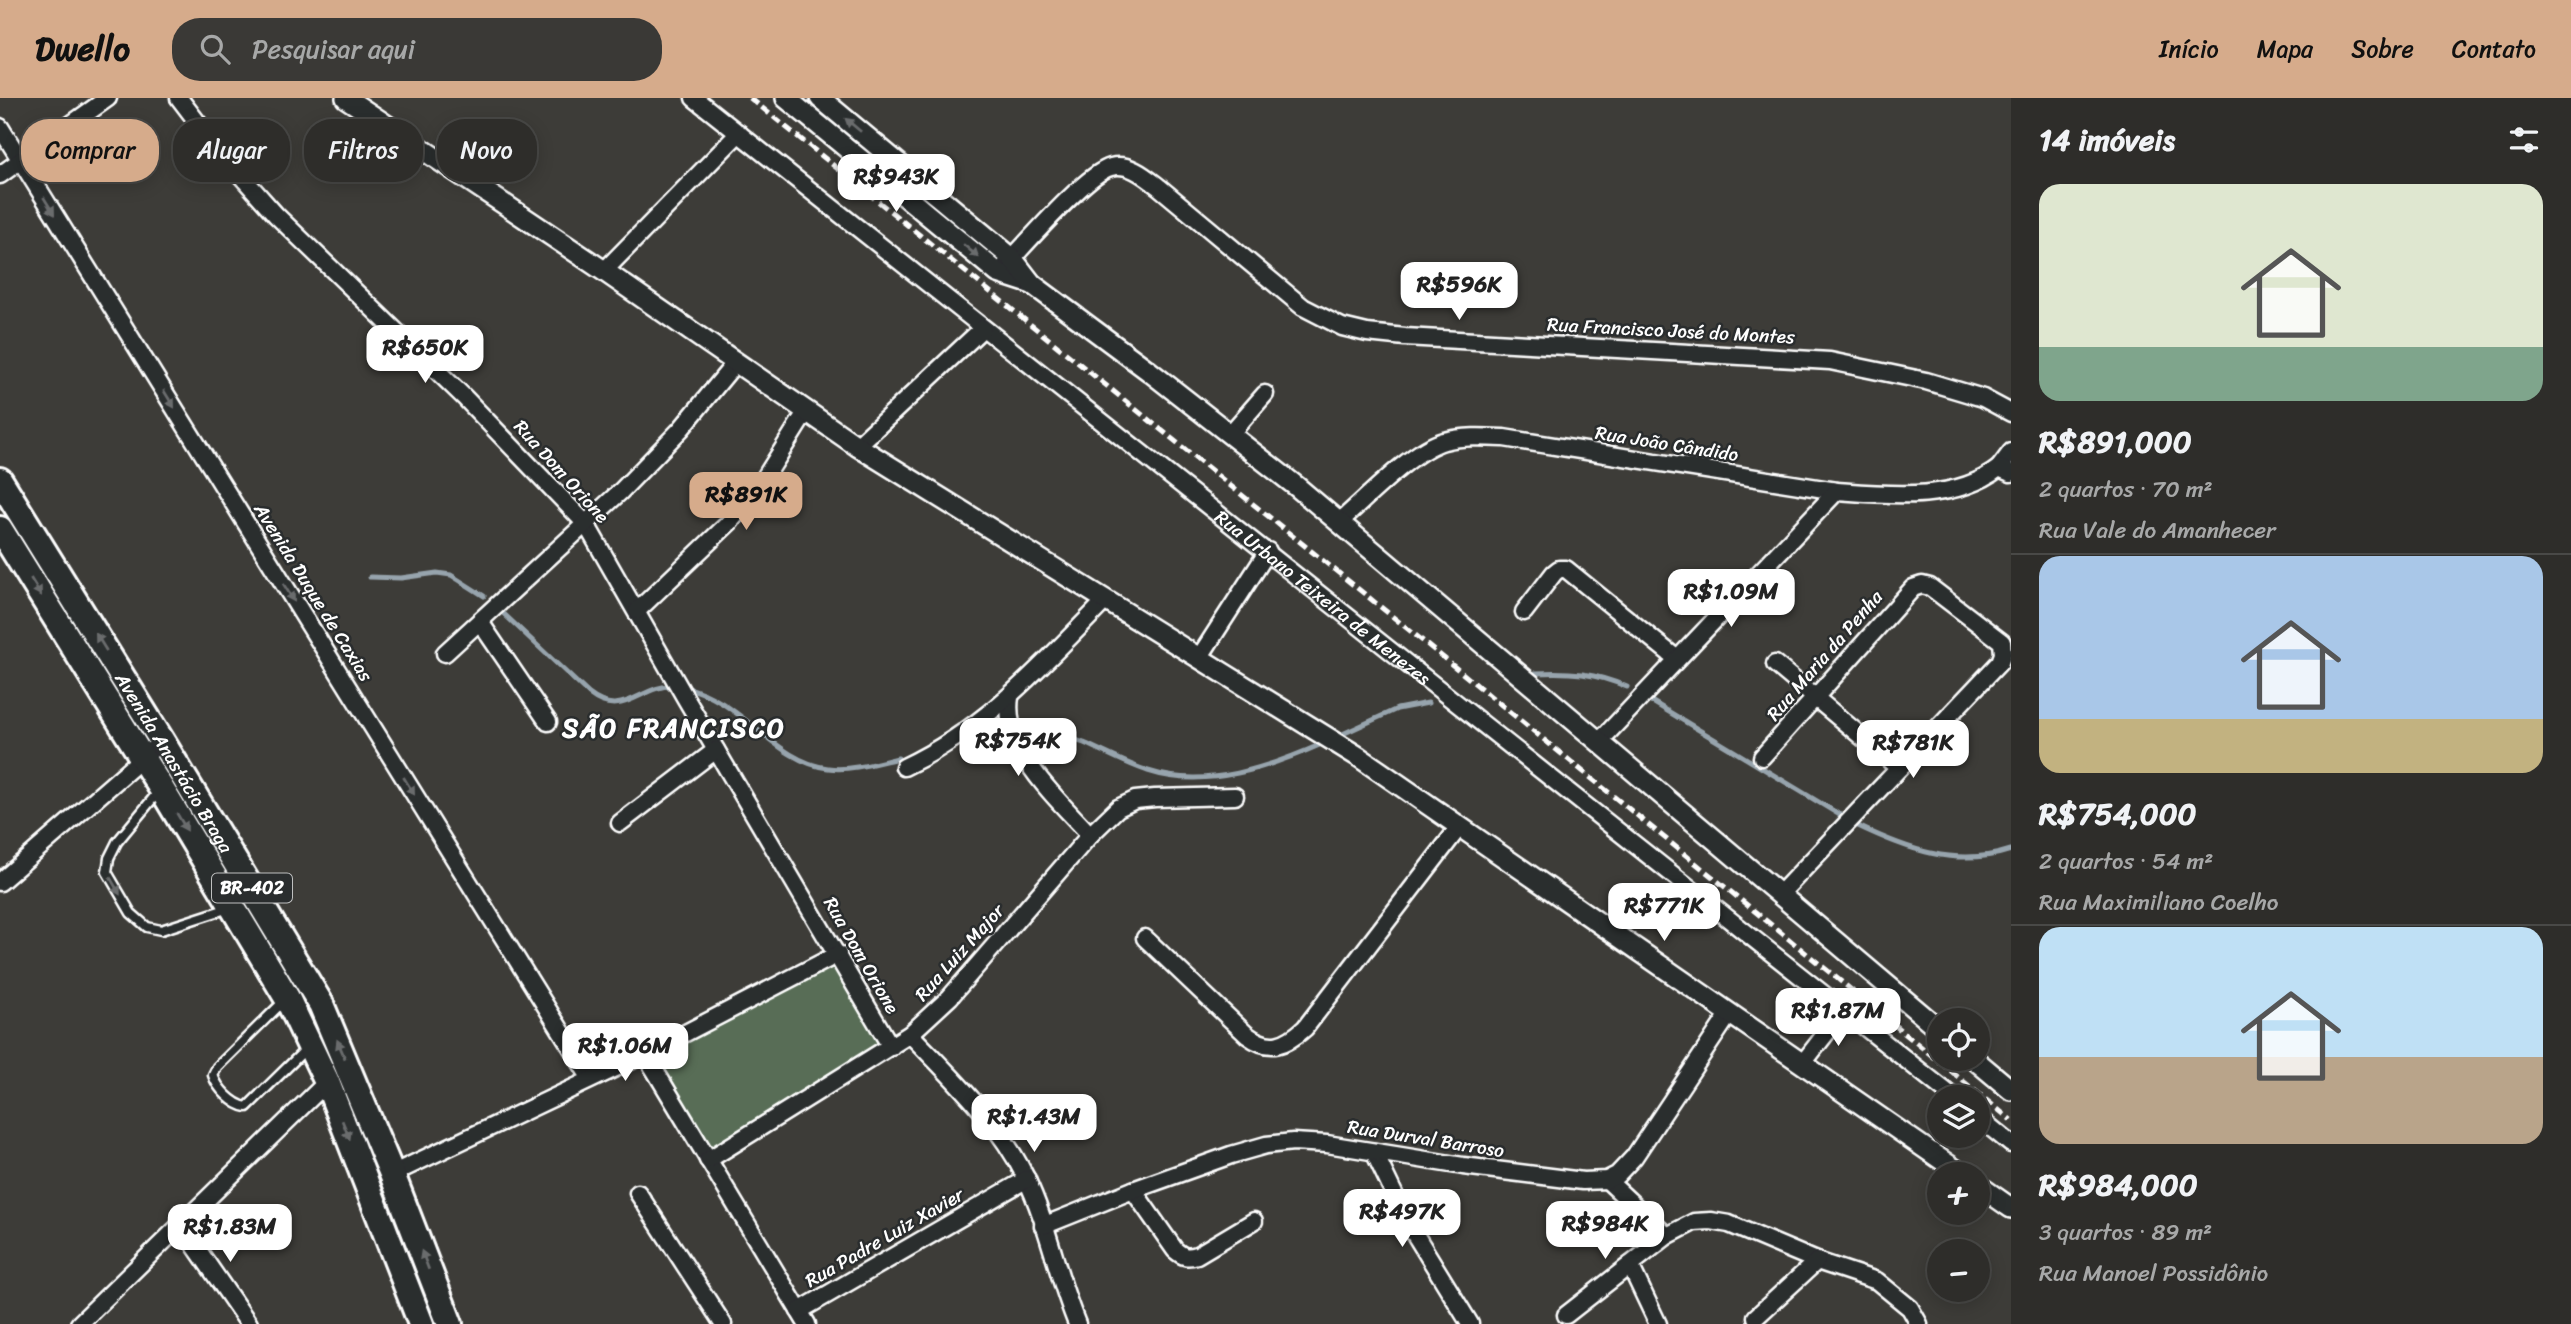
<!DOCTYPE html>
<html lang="pt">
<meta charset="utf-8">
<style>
:root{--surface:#2e2d2a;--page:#3a3936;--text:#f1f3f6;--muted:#a7a8a8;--line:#494947;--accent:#d6ab8b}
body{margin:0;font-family:Sriracha,sans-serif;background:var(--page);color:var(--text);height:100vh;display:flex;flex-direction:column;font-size:26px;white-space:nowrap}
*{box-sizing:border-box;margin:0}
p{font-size:23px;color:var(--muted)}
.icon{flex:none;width:38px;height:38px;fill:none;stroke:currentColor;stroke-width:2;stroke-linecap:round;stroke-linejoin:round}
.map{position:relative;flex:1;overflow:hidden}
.panel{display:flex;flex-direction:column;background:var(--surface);width:560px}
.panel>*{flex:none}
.guide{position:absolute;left:21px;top:21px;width:665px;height:63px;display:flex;gap:14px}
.controls{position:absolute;left:1927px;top:910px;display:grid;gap:14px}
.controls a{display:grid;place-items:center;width:63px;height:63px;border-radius:50%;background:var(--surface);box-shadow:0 4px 18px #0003,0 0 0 2px var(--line);font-size:35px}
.price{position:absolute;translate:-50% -60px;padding:0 16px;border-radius:14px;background:#fff;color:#222;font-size:23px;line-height:46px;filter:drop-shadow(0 2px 4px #0008)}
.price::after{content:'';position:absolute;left:50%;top:42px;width:21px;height:16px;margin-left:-10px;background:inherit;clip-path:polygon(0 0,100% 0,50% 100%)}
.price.on{background:var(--accent);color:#111}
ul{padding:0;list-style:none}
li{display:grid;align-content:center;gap:14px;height:371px;padding:0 28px}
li+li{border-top:2px solid var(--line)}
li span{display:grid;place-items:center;height:217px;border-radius:21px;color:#555}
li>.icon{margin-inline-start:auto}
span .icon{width:126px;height:126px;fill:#fffc;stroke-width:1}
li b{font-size:30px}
h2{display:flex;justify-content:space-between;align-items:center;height:84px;padding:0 28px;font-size:30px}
.tag{padding:0 24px;border-radius:28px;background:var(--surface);box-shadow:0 4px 18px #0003,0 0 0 2px var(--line);font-size:24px;line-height:63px}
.tag.on{background:var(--accent);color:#111}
header{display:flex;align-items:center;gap:42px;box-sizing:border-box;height:98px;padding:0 35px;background:var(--accent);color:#111}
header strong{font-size:33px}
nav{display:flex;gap:38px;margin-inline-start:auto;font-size:24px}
.search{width:490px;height:63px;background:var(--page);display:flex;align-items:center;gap:18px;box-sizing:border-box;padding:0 24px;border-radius:28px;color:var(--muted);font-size:26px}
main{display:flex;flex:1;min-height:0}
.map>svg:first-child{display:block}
.green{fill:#596d57;stroke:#acb6ab;stroke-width:2}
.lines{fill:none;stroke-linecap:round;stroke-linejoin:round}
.stream{stroke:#97a4ad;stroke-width:5}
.service-casing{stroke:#fff;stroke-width:13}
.minor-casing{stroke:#fff;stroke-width:21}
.tertiary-casing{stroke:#fff;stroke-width:24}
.primary-casing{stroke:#fff;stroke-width:30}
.service{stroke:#2a2d2e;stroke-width:8}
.minor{stroke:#2a2d2e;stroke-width:16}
.tertiary{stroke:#2a2d2e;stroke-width:19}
.primary{stroke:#2a2d2e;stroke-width:24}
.rail{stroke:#fff;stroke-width:5;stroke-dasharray:10 5;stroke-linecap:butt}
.oneway{fill:#6a6c6d}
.labels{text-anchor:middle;stroke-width:5;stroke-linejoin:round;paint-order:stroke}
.shield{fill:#2a2d2e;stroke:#bfc0c0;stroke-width:2}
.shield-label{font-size:18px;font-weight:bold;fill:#fff}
.street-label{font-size:19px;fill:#fff;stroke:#2a2d2e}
.district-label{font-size:26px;font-weight:bold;letter-spacing:2px;fill:#fff;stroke:#2a2d2e}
</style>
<header>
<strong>Dwello</strong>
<div class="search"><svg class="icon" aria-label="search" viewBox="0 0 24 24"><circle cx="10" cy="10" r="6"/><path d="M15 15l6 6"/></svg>Pesquisar aqui</div>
<nav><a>Início</a><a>Mapa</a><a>Sobre</a><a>Contato</a></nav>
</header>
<main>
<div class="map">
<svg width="2011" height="1226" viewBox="0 0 2011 1226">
<rect width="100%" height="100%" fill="#3d3c38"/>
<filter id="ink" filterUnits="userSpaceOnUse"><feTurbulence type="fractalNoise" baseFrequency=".0143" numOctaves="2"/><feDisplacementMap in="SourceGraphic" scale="14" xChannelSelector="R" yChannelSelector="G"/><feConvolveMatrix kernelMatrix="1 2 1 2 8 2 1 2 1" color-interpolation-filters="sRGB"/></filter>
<g filter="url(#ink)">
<path class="green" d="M838 856 891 949 708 1062 645 956Z"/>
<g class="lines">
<g class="stream">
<path d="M370 479 401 480 437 475 451 477 484 498"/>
<path d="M504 516 589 596C623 623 641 586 674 588"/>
<path d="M1535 575C1569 573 1596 575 1627 589"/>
<path d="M684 589C741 601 775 664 828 670 851 673 876 665 898 660"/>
<path d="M1646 600 1840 717"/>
<path d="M1027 630C1046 634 1065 638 1084 645 1105 654 1126 666 1148 673 1206 692 1270 669 1324 645"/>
<path d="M1336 639 1397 611 1428 605"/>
<path d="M1856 727C1906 751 1956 770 2011 752"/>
</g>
<defs>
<g id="service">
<path d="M159 693 117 744 109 760 107 774 131 815 147 829 161 832 229 810"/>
<path d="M285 902 217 969 213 977C217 990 233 1007 247 1009L308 949"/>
</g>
<g id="minor">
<path d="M179 0 220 54 276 117 464 299 586 426 686 601 891 949"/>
<path id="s1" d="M694 0 1953 999"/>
<path d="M0 29 591 981"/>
<path d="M0 77 108 0"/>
<path d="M1005 168C1025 147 1087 75 1111 69 1129 64 1146 79 1159 89L1303 209 1342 229 1367 235 1405 239 1830 263 1926 283 1983 300 2011 315"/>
<path d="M604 173 739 35"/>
<path d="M1230 336 1265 296"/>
<path d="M857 348 983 230"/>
<path d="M1999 370 2011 354"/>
<path d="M1339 424C1365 402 1412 352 1444 343 1464 338 1483 339 1504 340L1837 393C1889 397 1956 404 1999 370L2011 375"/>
<path d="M637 513 730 424 764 381 806 314"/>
<path d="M1524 514 1554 475 1559 471H1566L1677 561"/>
<path d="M480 524 548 624"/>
<path d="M445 555 621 393 681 331 736 264"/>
<path d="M1199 560 1268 453"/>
<path d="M1775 566 1899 670"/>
<path d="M1010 599C1002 653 1057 700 1090 737"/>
<path d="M1599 644 1837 393"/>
<path d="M1762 659 1913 490 1922 487 1930 489 2002 544 2003 556 2000 564 1780 796"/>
<path d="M904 669C987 630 1042 567 1105 503"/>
<path d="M620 725 716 652"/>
<path d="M0 784 162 643"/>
<path d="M1145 840 1247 937C1270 954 1285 948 1305 930L1460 728"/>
<path d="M910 936C952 980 998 1023 1025 1078 1048 1125 1057 1178 1077 1226"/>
<path d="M645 956 807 1226"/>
<path d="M1803 965 1844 912"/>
<path d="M1978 1019 2011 1046"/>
<path d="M1374 1054 1408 1125 1470 1226"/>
<path d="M708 1062 910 936 950 899 1090 737 1118 710 1135 702 1155 700 1235 698"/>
<path d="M392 1076 645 956 838 856"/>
<path d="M1607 1082 1667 1138 1694 1124 1711 1123 1729 1126 1817 1163 1877 1183 1910 1210 1919 1226"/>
<path d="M1133 1092 1175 1152C1183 1159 1187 1160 1197 1157L1254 1123"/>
<path d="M638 1095 723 1226"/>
<path d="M180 1126 249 1226"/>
<path d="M1043 1128 1133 1092 1231 1057 1266 1047 1293 1044 1327 1046 1463 1068 1583 1083 1607 1082 1617 1077 1634 1059 1730 915"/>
<path d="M1630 1167 1658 1226"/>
<path d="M799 1213 1027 1081"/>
<path d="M1566 1217 1667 1138"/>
<path d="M1756 1219 1817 1163"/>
<path d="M79 1226 327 984"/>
</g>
<g id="tertiary">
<path d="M346 0 604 173 857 348 1359 659 1962 1076"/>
<path d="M786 0 998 175 1032 186"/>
<path d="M820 0 1012 160 1032 186 1149 273 1296 388 1939 931"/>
<path d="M1974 961 2011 992"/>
<path d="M1978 1087 2011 1110"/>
</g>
<g id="primary">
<path id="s2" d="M0 382 162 643 321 906 392 1076 450 1226"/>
<path d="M0 431 161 690 287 900 327 984 421 1226"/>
</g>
</defs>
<use href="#service" class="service-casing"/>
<use href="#minor" class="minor-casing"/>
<use href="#tertiary" class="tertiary-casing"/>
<use href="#primary" class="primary-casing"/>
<use href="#service" class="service"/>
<use href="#minor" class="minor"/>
<use href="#tertiary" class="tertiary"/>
<use href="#primary" class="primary"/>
<path class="rail" d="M750 0 1429 548 2011 1022"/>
</g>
<defs><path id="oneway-solid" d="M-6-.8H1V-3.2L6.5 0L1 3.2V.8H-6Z" transform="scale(1.75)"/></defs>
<g class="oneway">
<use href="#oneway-solid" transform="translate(853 27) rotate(-140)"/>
<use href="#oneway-solid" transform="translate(49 108) rotate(58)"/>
<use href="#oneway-solid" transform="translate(971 153) rotate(40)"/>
<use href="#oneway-solid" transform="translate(169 301) rotate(58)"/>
<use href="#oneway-solid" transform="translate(36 489) rotate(58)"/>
<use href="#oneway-solid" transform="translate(289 495) rotate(58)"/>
<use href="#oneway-solid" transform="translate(101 544) rotate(-122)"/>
<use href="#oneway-solid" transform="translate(409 688) rotate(58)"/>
<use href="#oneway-solid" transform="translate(182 724) rotate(59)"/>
<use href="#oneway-solid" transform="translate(115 788) rotate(60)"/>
<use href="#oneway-solid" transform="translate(341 951) rotate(-113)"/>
<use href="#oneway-solid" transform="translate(346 1032) rotate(68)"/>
<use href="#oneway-solid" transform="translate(425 1162) rotate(-111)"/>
</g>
</g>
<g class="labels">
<rect class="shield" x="212" y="775.5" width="80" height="29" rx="5"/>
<g class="shield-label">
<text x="252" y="796">BR-402</text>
</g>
<g class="street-label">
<text transform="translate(1671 232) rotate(3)" y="7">Rua Francisco José do Montes</text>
<text transform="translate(1667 345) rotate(9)" y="7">Rua João Cândido</text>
<text transform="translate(562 373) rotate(48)" y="7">Rua Dom Orione</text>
<text transform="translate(314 494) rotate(58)" y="7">Avenida Duque de Caxias</text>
<text dy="7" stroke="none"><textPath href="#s1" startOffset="803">Rua Urbano Teixeira de Menezes</textPath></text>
<text transform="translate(1824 557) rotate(-49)" y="7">Rua Maria da Penha</text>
<text dy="7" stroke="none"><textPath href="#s2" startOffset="332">Avenida Anastácio Braga</textPath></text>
<text transform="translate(959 854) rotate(-48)" y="7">Rua Luiz Major</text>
<text transform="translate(862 857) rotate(60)" y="7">Rua Dom Orione</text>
<text transform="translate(1426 1040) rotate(9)" y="7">Rua Durval Barroso</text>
<text transform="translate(884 1139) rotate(-30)" y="7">Rua Padre Luiz Xavier</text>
</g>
<g class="district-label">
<text x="674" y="639">SÃO FRANCISCO</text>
</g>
</g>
</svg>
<div class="controls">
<a><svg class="icon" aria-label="locate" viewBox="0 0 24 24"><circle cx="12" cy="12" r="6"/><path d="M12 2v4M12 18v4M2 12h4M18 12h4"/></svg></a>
<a><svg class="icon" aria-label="layers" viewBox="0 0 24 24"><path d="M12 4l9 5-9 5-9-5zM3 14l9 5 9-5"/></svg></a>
<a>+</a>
<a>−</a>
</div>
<b class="price" style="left:896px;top:116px">R$943K</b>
<b class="price" style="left:1459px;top:224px">R$596K</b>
<b class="price" style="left:425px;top:287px">R$650K</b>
<b class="price on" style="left:746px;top:434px">R$891K</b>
<b class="price" style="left:1731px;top:531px">R$1.09M</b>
<b class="price" style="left:1018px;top:680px">R$754K</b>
<b class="price" style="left:1913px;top:682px">R$781K</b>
<b class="price" style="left:1664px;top:845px">R$771K</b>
<b class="price" style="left:1838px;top:950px">R$1.87M</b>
<b class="price" style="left:625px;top:985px">R$1.06M</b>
<b class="price" style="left:1034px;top:1056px">R$1.43M</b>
<b class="price" style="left:1402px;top:1151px">R$497K</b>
<b class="price" style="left:1605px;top:1163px">R$984K</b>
<b class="price" style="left:230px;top:1166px">R$1.83M</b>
<div class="guide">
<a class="tag on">Comprar</a>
<a class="tag">Alugar</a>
<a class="tag">Filtros</a>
<a class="tag">Novo</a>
</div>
</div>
<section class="panel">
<h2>14 imóveis<svg class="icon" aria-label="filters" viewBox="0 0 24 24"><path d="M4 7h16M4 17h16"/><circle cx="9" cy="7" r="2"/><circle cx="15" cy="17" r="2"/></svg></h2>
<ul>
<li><span style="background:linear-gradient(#dfe7d0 75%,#7fa58c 0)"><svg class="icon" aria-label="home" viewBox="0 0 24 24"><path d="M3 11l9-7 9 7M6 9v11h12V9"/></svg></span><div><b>R$891,000</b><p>2 quartos · 70 m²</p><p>Rua Vale do Amanhecer</p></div></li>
<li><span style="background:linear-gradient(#a9c7e8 75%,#c2b280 0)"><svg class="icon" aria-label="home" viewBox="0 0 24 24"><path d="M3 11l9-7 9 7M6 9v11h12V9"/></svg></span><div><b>R$754,000</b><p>2 quartos · 54 m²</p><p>Rua Maximiliano Coelho</p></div></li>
<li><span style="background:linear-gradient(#bfe0f5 60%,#b9a48a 0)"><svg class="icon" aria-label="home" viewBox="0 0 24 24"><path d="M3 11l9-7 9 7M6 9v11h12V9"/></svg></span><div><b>R$984,000</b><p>3 quartos · 89 m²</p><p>Rua Manoel Possidônio</p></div></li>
</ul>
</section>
</main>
